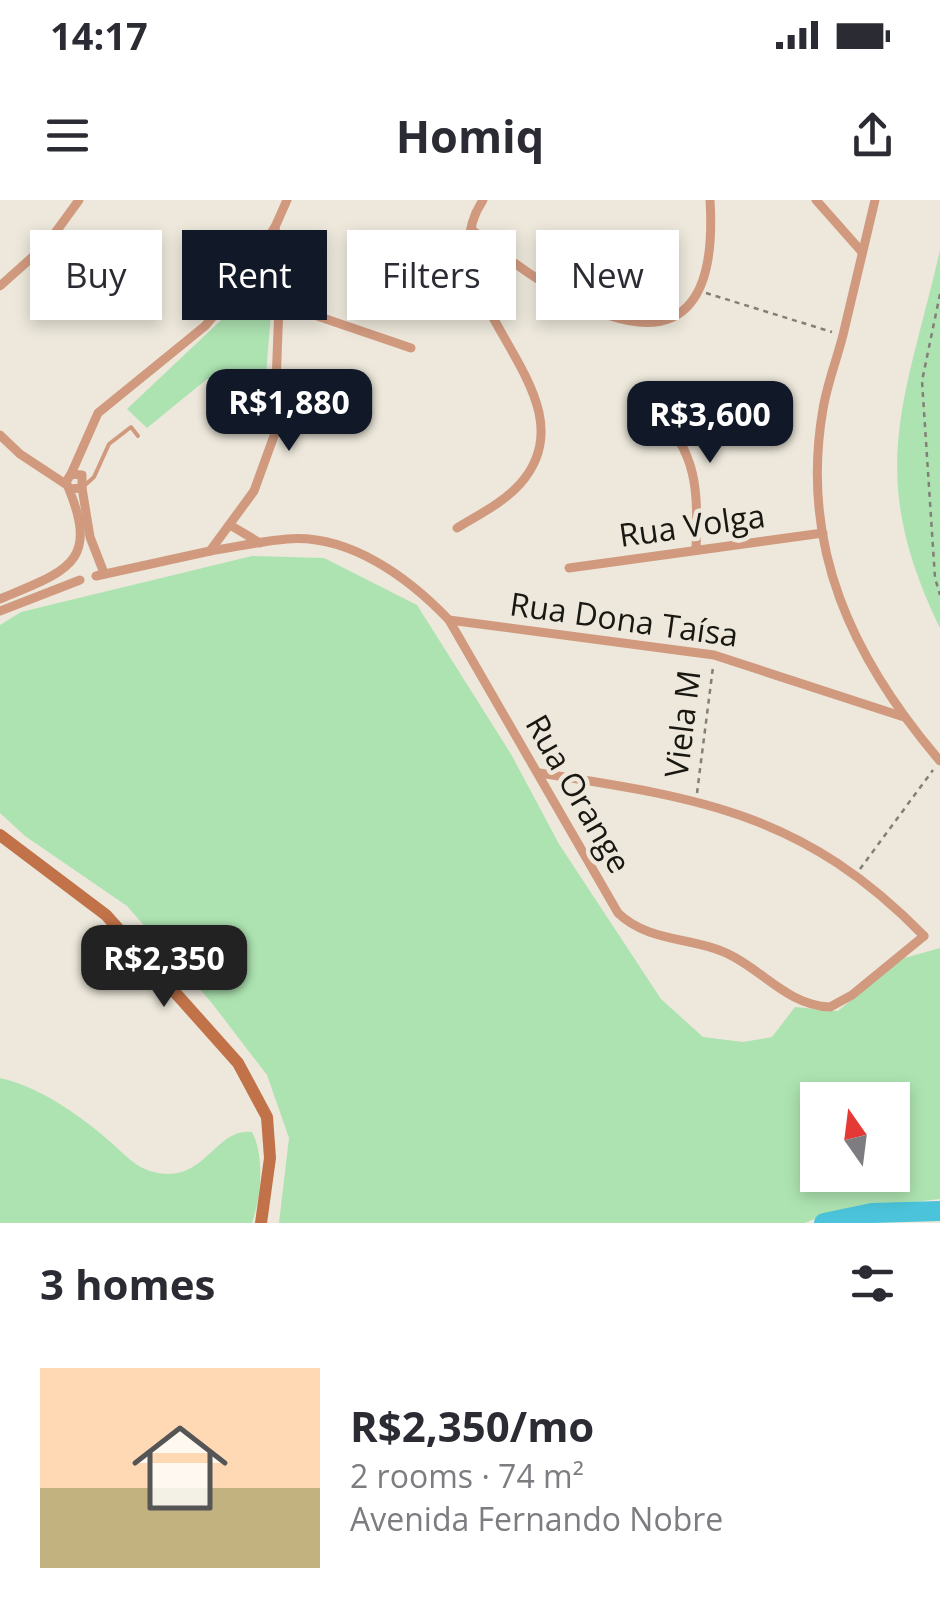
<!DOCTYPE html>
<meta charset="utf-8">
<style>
:root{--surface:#fff;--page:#f2f2f3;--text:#2b2b33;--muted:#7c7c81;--line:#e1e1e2;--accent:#111827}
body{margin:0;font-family:"Open Sans",sans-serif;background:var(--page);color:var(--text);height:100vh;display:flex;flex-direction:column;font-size:38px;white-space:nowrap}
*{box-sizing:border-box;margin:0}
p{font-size:32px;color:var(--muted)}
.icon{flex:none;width:55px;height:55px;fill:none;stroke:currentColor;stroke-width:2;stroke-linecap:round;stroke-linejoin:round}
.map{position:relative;height:1023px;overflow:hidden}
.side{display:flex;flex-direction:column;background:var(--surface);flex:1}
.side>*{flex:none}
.guide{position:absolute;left:30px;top:30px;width:880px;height:90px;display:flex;gap:20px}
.needle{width:65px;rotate:346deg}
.fabs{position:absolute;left:800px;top:882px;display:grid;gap:20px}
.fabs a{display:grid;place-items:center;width:110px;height:110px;border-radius:0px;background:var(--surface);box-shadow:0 5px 15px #0003;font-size:50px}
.price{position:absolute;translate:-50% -85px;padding:0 22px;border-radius:20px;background:var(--accent);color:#fff;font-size:32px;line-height:65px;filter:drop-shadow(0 2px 5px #0008)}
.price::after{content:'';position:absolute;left:50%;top:60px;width:30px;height:22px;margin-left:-15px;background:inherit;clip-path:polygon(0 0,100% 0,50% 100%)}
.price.current{background:#222;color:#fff}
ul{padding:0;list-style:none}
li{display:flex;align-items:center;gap:30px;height:250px;padding:0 40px}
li+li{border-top:2px solid var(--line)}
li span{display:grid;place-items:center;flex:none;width:280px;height:200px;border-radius:0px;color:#555}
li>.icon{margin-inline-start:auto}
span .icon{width:120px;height:120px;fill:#fffc;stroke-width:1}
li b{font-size:42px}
h2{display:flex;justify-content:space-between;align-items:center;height:120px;padding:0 40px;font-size:42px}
.pill{padding:0 35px;border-radius:0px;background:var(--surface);box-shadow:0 5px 15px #0003;font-size:35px;line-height:90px}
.pill.current{background:var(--accent);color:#fff}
.status{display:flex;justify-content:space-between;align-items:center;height:70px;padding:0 50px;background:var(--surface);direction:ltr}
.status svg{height:28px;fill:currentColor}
header{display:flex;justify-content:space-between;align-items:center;height:130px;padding:0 40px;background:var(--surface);font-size:45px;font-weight:700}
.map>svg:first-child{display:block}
.green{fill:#ade3b1;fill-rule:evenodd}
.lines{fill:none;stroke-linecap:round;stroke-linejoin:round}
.river{stroke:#4bc3da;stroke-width:20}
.path{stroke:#827f76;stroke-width:2.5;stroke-dasharray:5 5;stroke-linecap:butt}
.lane{stroke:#d19a7f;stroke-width:4}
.street{stroke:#d19a7f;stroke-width:9}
.secondary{stroke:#c27249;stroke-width:12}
.labels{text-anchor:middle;stroke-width:9;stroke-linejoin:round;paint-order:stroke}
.street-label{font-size:32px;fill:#181712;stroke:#ede8db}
</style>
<div class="status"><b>14:17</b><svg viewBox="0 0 49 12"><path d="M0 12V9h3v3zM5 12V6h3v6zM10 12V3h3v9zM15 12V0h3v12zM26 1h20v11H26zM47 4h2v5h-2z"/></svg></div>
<header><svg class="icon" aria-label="menu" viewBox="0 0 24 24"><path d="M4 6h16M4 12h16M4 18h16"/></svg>Homiq<svg class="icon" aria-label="share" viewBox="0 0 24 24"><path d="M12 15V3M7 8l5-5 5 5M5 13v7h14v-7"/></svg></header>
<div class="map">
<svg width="940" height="1023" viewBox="0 0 940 1023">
<rect width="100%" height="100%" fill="#ede8db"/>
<g class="green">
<path d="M940 50V428C865 273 904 206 940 50Z"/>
<path d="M260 84 269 90 272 101 265 186 207 179 147 228 127 209 235 107 248 88Z"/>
<path d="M252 356 324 358 417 405 511 554 559 644 661 799 703 837 743 842 772 837 795 807 838 811 901 759 940 748V999L830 1012 805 1023H279L289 938 267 875 211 802 127 706 25 636 0 613V425L21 412ZM818 900H892V975H818Z"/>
<path d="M0 878C38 886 78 914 107 939 124 953 135 969 158 973 205 982 216 927 252 932 265 957 261 997 252 1023H0Z"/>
</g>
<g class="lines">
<path class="river" d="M824 1023 872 1013 940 1011"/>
<g class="path">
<path d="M706 93 832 132"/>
<path d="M940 94 922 181 935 378 940 395"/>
<path d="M697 593 713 467"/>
<path d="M860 669 933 570"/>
</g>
<path class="lane" d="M84 286 94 277 109 244 131 227 138 236"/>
<g class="street">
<path d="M816 0 862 52"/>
<path d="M875 0C864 45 854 90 843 135 837 159 827 184 823 209 799 347 853 459 940 561"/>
<path d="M471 29C560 104 723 208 710 0"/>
<path d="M243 75 280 79"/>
<path d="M0 86 47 44 79 0"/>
<path d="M279 103 411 148"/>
<path d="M654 208C698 253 698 289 696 349"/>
<path d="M0 235 20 254 67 285"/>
<path d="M71 274 98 213 205 126 231 95 275 27"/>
<path d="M82 288 90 337 104 373"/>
<path d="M230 325 260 343"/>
<path d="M457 328C478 315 503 303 520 284 601 193 419 96 483 0"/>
<path d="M210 351C236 347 262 341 287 339 350 334 409 378 449 420L618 713C650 744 697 736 734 757 767 775 790 805 830 807L852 795 924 736"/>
<path d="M569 368 823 333"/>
<path d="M96 376 210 351 254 291 274 236 280 79 275 27 287 0"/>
<path d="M0 399C69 370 101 363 66 282L71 274 82 275V288L69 289"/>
<path d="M0 411 80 380"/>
<path d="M449 420 714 455 904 517"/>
<path d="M539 573C700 598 804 613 924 736"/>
</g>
<path class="secondary" d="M0 635 106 715 238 863 267 917 270 958 261 1023"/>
</g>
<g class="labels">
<g class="street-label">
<text transform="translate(692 326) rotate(-8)" y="11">Rua Volga</text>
<text transform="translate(624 420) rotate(8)" y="11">Rua Dona Taísa</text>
<text transform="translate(683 524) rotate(-83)" y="11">Viela M</text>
<text transform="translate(578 594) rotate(60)" y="11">Rua Orange</text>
</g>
</g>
</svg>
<div class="fabs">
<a><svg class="needle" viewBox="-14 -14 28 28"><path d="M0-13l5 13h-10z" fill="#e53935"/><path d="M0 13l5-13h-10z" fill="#7c7c81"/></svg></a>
</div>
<b class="price" style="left:289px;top:254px">R$1,880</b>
<b class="price" style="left:710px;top:266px">R$3,600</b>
<b class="price current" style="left:164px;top:810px">R$2,350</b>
<div class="guide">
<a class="pill">Buy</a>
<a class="pill current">Rent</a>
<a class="pill">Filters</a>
<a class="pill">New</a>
</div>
</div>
<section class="side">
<h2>3 homes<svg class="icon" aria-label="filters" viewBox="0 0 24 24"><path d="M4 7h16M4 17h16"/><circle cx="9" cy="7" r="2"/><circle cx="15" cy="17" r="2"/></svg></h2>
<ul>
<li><span style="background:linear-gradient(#ffd9b3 60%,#c2b280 0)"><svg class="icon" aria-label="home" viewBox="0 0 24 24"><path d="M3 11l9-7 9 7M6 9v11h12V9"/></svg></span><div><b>R$2,350/mo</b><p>2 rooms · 74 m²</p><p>Avenida Fernando Nobre</p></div></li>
</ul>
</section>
